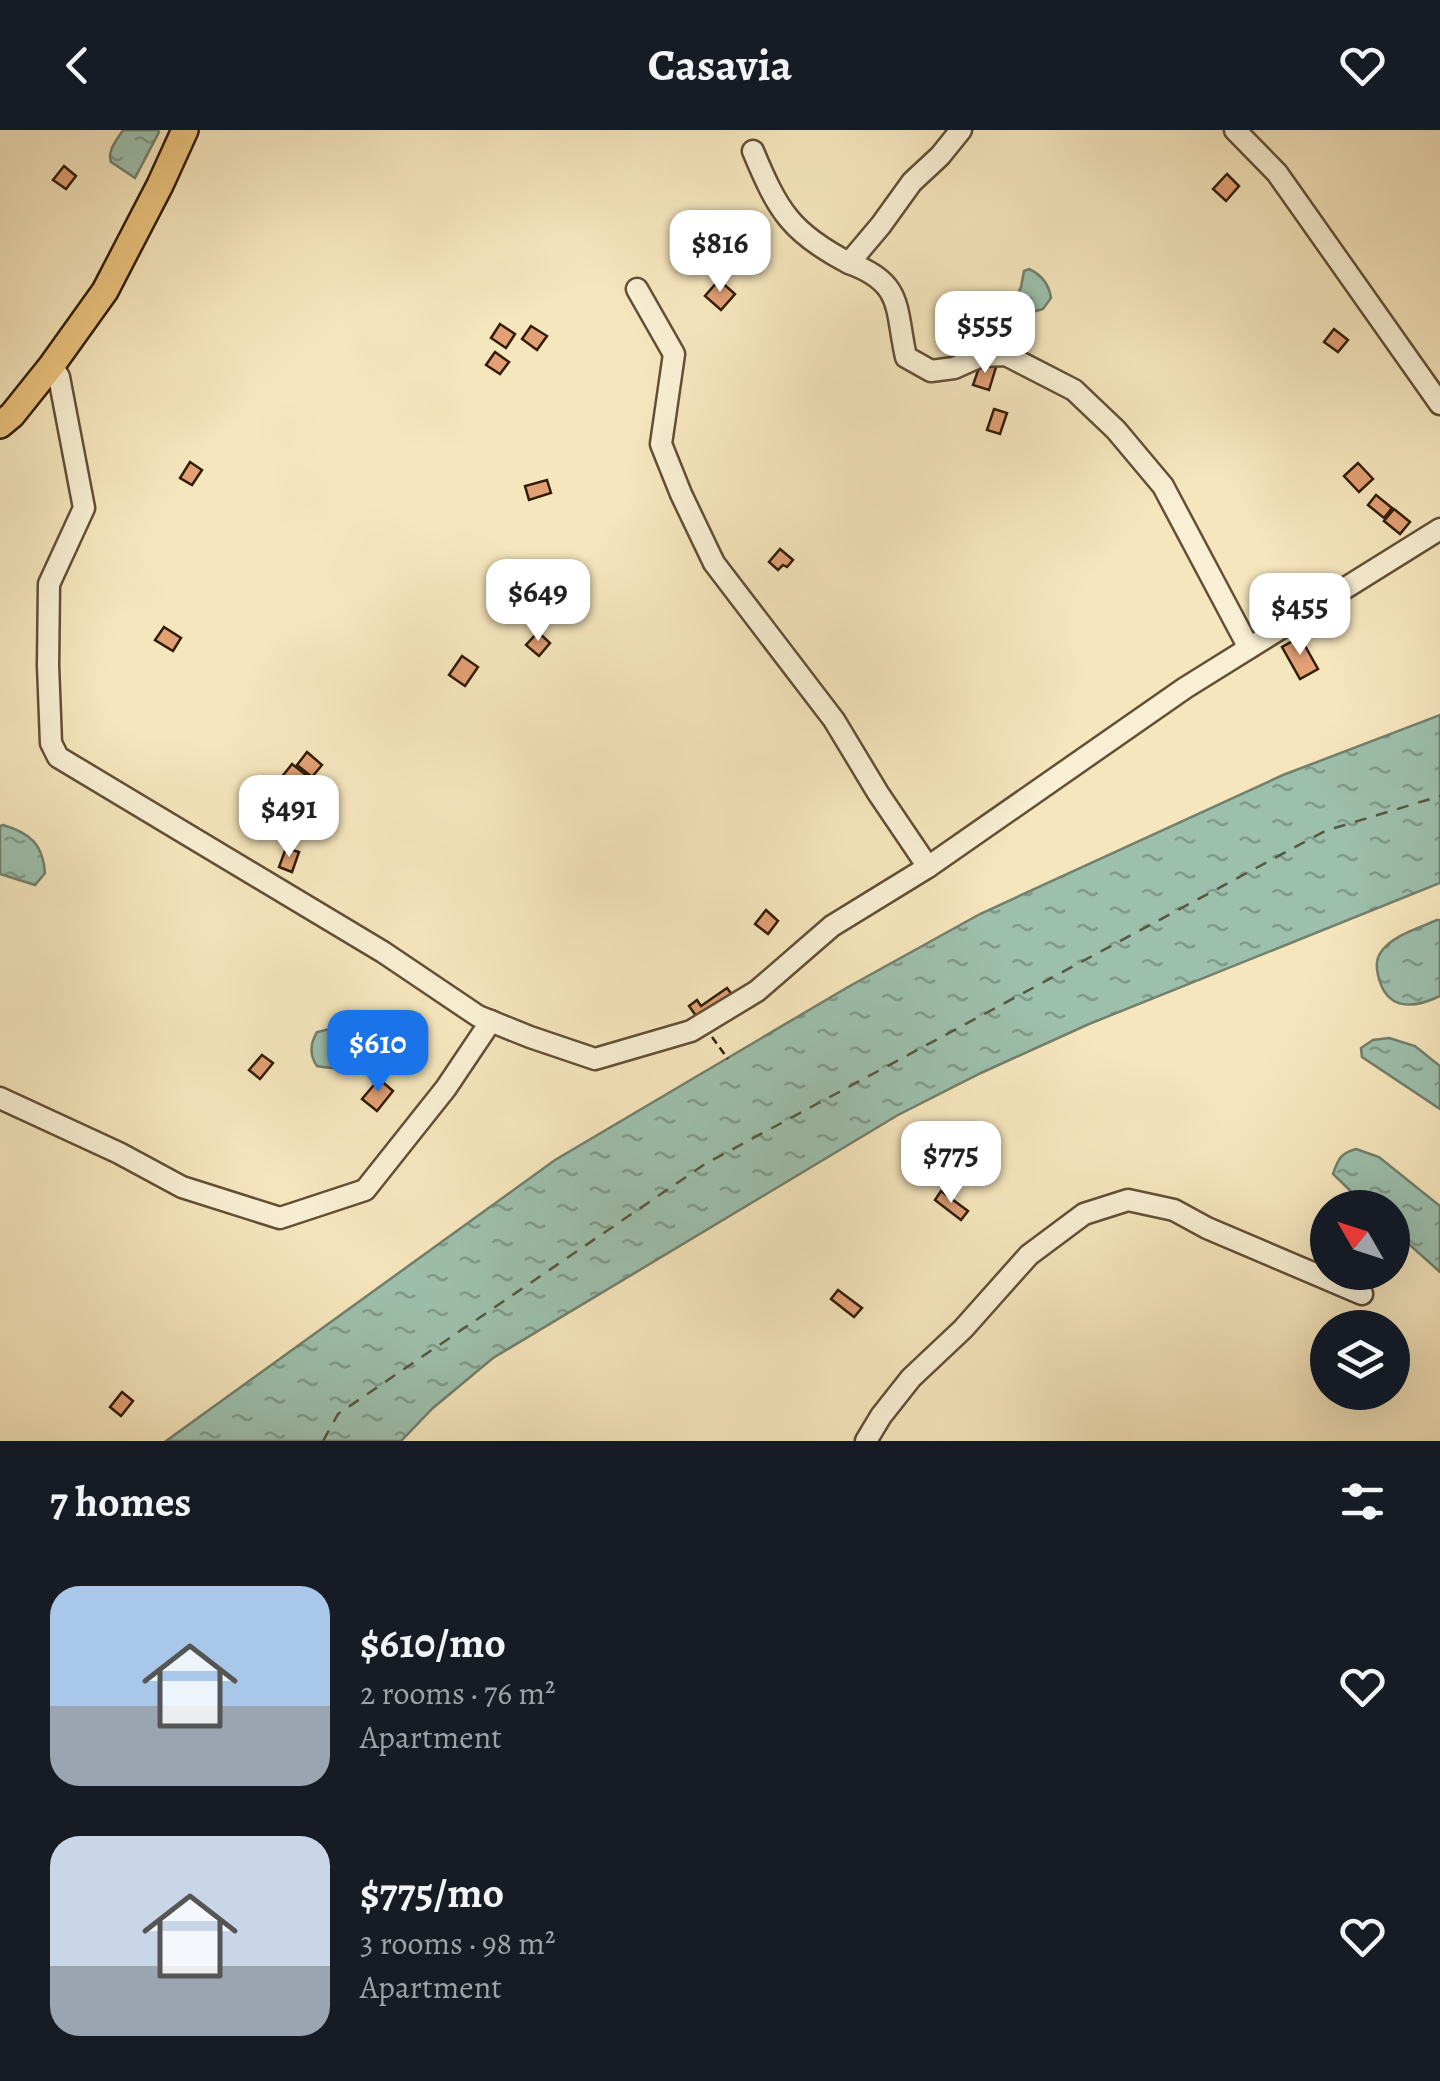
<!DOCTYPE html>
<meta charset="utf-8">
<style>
:root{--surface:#171b24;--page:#20242c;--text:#f1f3f6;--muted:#9ea1a6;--accent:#1a73e8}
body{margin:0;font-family:Alegreya,serif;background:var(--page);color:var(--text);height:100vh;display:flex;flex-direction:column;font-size:38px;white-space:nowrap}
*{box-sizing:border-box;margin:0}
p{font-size:32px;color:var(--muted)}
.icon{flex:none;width:55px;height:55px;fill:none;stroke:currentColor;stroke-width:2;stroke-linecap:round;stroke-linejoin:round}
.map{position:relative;height:1311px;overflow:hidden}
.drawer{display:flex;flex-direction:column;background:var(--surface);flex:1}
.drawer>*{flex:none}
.needle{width:65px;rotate:309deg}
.controls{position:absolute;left:1310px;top:1060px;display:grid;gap:20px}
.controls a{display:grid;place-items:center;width:100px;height:100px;border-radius:50%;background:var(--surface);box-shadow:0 10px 40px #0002;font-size:50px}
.price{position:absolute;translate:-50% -85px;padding:0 22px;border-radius:20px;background:#fff;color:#222;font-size:32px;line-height:65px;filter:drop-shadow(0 2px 5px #0008)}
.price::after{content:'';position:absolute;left:50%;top:60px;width:30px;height:22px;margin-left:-15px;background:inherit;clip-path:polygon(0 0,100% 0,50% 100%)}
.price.on{background:var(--accent);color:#fff}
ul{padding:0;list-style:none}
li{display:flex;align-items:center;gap:30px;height:250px;padding:0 50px}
li span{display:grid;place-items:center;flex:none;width:280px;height:200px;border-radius:30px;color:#555}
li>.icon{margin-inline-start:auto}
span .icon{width:120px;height:120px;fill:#fffc;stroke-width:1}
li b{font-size:42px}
h2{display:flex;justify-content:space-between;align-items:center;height:120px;padding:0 50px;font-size:42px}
header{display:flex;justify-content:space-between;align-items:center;height:130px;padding:0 50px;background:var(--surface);font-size:45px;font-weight:700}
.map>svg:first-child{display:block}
.water{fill:url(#water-ripples);stroke:#727f6b;stroke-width:2.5}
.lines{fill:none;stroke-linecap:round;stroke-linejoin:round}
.ferry{stroke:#575642;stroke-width:2.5;stroke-dasharray:12 10;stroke-linecap:butt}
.building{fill:#e2a074;stroke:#311d09;stroke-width:2.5}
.minor-casing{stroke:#624f36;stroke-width:25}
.major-casing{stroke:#311d09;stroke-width:30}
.path{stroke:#311d09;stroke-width:2.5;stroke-dasharray:8 5;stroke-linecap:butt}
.minor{stroke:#f9efd4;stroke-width:20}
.major{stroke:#ebc37e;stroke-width:25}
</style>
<header><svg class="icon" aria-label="back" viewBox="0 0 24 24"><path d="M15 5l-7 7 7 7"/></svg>Casavia<svg class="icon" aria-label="heart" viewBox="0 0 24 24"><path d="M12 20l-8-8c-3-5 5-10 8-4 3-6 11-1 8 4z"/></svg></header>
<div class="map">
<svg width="1440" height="1311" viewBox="0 0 1440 1311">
<defs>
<pattern id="water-ripples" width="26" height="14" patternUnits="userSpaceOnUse" patternTransform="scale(2.5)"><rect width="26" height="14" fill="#9dc0ad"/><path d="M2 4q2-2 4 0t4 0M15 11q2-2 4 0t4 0" fill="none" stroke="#819b8b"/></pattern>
</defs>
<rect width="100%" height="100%" fill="#f6e6bd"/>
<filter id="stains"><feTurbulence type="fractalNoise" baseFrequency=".002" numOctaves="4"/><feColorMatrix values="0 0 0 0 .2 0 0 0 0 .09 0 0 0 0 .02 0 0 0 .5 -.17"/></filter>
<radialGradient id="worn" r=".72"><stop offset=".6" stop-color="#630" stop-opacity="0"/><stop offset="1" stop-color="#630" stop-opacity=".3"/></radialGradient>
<g class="water">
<path d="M123 0H158L159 2 135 48 111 32C107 20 117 10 123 0Z"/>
<path d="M1029 139C1042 145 1049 154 1051 168L1043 179C1032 182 1019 188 1012 176L1021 157 1024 141Z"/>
<path d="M1440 585V753L1089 894 981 943 898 985 493 1228 433 1278 401 1311H166L555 1030 848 857 980 784 1283 645Z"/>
<path d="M3 695C30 703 43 714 45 743L35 755 0 744V696Z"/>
<path d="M1437 790H1440V866C1413 879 1386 881 1378 845 1376 837 1376 829 1381 822 1393 805 1419 798 1437 790Z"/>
<path d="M334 898 350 903 358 915C354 942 339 940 317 936 309 925 310 914 317 902Z"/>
<path d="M1389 908 1415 916 1440 936V979L1362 927 1361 918 1373 910Z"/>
<path d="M1356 1019 1379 1027 1440 1076V1142L1393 1100 1392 1078 1367 1077 1333 1044C1338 1029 1341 1023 1356 1019Z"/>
</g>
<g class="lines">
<path class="ferry" d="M323 1311 338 1284 705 1034 1325 701 1440 666"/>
</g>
<g class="building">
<path d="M64 36 76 46 66 59 53 50Z"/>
<path d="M1227 44 1239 56 1226 71 1213 59Z"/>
<path d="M719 150 735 164 721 180 705 166Z"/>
<path d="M500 194 515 204 506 218 491 208Z"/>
<path d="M531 196 547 206 537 220 522 209Z"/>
<path d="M1334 199 1348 210 1338 222 1324 212Z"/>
<path d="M495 222 509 232 500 244 486 235Z"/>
<path d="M981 232 996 237 989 260 973 255Z"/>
<path d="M994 279 1007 283 1000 304 987 300Z"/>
<path d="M190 332 202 340 192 355 180 348Z"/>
<path d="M1358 333 1373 349 1359 362 1344 346Z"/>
<path d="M547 350 551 363 529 370 525 356Z"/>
<path d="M1376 365 1392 378 1384 388 1368 375Z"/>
<path d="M1394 379 1410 392 1400 404 1384 391Z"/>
<path d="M780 419 793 430 787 437 783 435 778 440 769 432Z"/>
<path d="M569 459 577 469 563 481 554 471Z"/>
<path d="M164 497 181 508 173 521 155 510Z"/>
<path d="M538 502 550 513 539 526 526 515Z"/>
<path d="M1300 507 1318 539 1300 549 1282 517Z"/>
<path d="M462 526 478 537 465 556 449 545Z"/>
<path d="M307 622 322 635 312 647 297 635Z"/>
<path d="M292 634 306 645 291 664 277 653Z"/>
<path d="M286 718 299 722 292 742 279 737Z"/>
<path d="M766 780 778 791 768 804 755 794Z"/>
<path d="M727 858 733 866 699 890 689 876 697 870 701 876Z"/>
<path d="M262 925 273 933 260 949 249 940Z"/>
<path d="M379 949 393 961 377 981 362 969Z"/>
<path d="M941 1061 968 1081 961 1090 935 1070Z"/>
<path d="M838 1160 862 1178 854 1187 831 1169Z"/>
<path d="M122 1262 133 1271 121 1286 110 1277Z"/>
</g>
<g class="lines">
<defs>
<g id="minor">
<path d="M1235 0 1277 43 1440 274"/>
<path d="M753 21C778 81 791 103 849 133L881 95 912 52 940 26 961 0"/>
<path d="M849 133C904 153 895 178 906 227L931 241 954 238 981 226 1006 225 1074 260 1116 300 1163 356 1249 518"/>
<path d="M637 159 674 224 661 314 681 364 714 433 834 590 878 663 928 737"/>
<path d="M52 235 59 247 84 378 49 454 48 535 51 613 58 627 383 822 478 886 530 907 595 929 691 901 757 861 832 796 928 737 1185 558 1440 399"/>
<path d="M0 968 119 1023 182 1057 280 1088 365 1060 446 958 491 891"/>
<path d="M866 1311 881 1286 911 1248 963 1199 1029 1125 1084 1084 1128 1070 1174 1080 1207 1098 1362 1164"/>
</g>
<path id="major" d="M0 295 12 285 52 235 105 161 160 55 185 0"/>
</defs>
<use href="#minor" class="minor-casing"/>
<use href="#major" class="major-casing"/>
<path class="path" d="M712 907 728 929"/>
<use href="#minor" class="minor"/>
<use href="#major" class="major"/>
</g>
<rect width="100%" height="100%" filter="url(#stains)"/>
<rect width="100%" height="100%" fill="url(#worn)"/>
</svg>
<div class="controls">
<a><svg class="needle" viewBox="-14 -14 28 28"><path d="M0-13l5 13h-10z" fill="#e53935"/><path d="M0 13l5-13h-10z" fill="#9ea1a6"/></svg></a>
<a><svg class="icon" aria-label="layers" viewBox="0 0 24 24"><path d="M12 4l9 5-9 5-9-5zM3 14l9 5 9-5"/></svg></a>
</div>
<b class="price" style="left:720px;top:165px">$816</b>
<b class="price" style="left:985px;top:246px">$555</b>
<b class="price" style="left:538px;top:514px">$649</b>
<b class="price" style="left:1300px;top:528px">$455</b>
<b class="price" style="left:289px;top:730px">$491</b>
<b class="price on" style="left:378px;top:965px">$610</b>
<b class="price" style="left:951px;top:1076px">$775</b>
</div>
<section class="drawer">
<h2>7 homes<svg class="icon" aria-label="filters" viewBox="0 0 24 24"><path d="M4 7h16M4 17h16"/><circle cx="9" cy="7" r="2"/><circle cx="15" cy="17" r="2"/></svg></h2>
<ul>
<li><span style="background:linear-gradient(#a9c7e8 60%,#9aa5b1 0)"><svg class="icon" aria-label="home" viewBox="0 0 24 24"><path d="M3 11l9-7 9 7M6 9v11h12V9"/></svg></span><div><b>$610/mo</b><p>2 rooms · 76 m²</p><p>Apartment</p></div><svg class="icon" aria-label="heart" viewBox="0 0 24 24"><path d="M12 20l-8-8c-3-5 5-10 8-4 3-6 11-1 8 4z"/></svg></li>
<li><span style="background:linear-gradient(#c9d6e8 65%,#9aa5b1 0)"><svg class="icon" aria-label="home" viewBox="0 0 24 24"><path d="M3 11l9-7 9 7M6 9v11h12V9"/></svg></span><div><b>$775/mo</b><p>3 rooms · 98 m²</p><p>Apartment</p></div><svg class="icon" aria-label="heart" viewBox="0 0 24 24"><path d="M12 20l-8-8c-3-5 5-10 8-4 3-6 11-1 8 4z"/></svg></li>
</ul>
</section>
